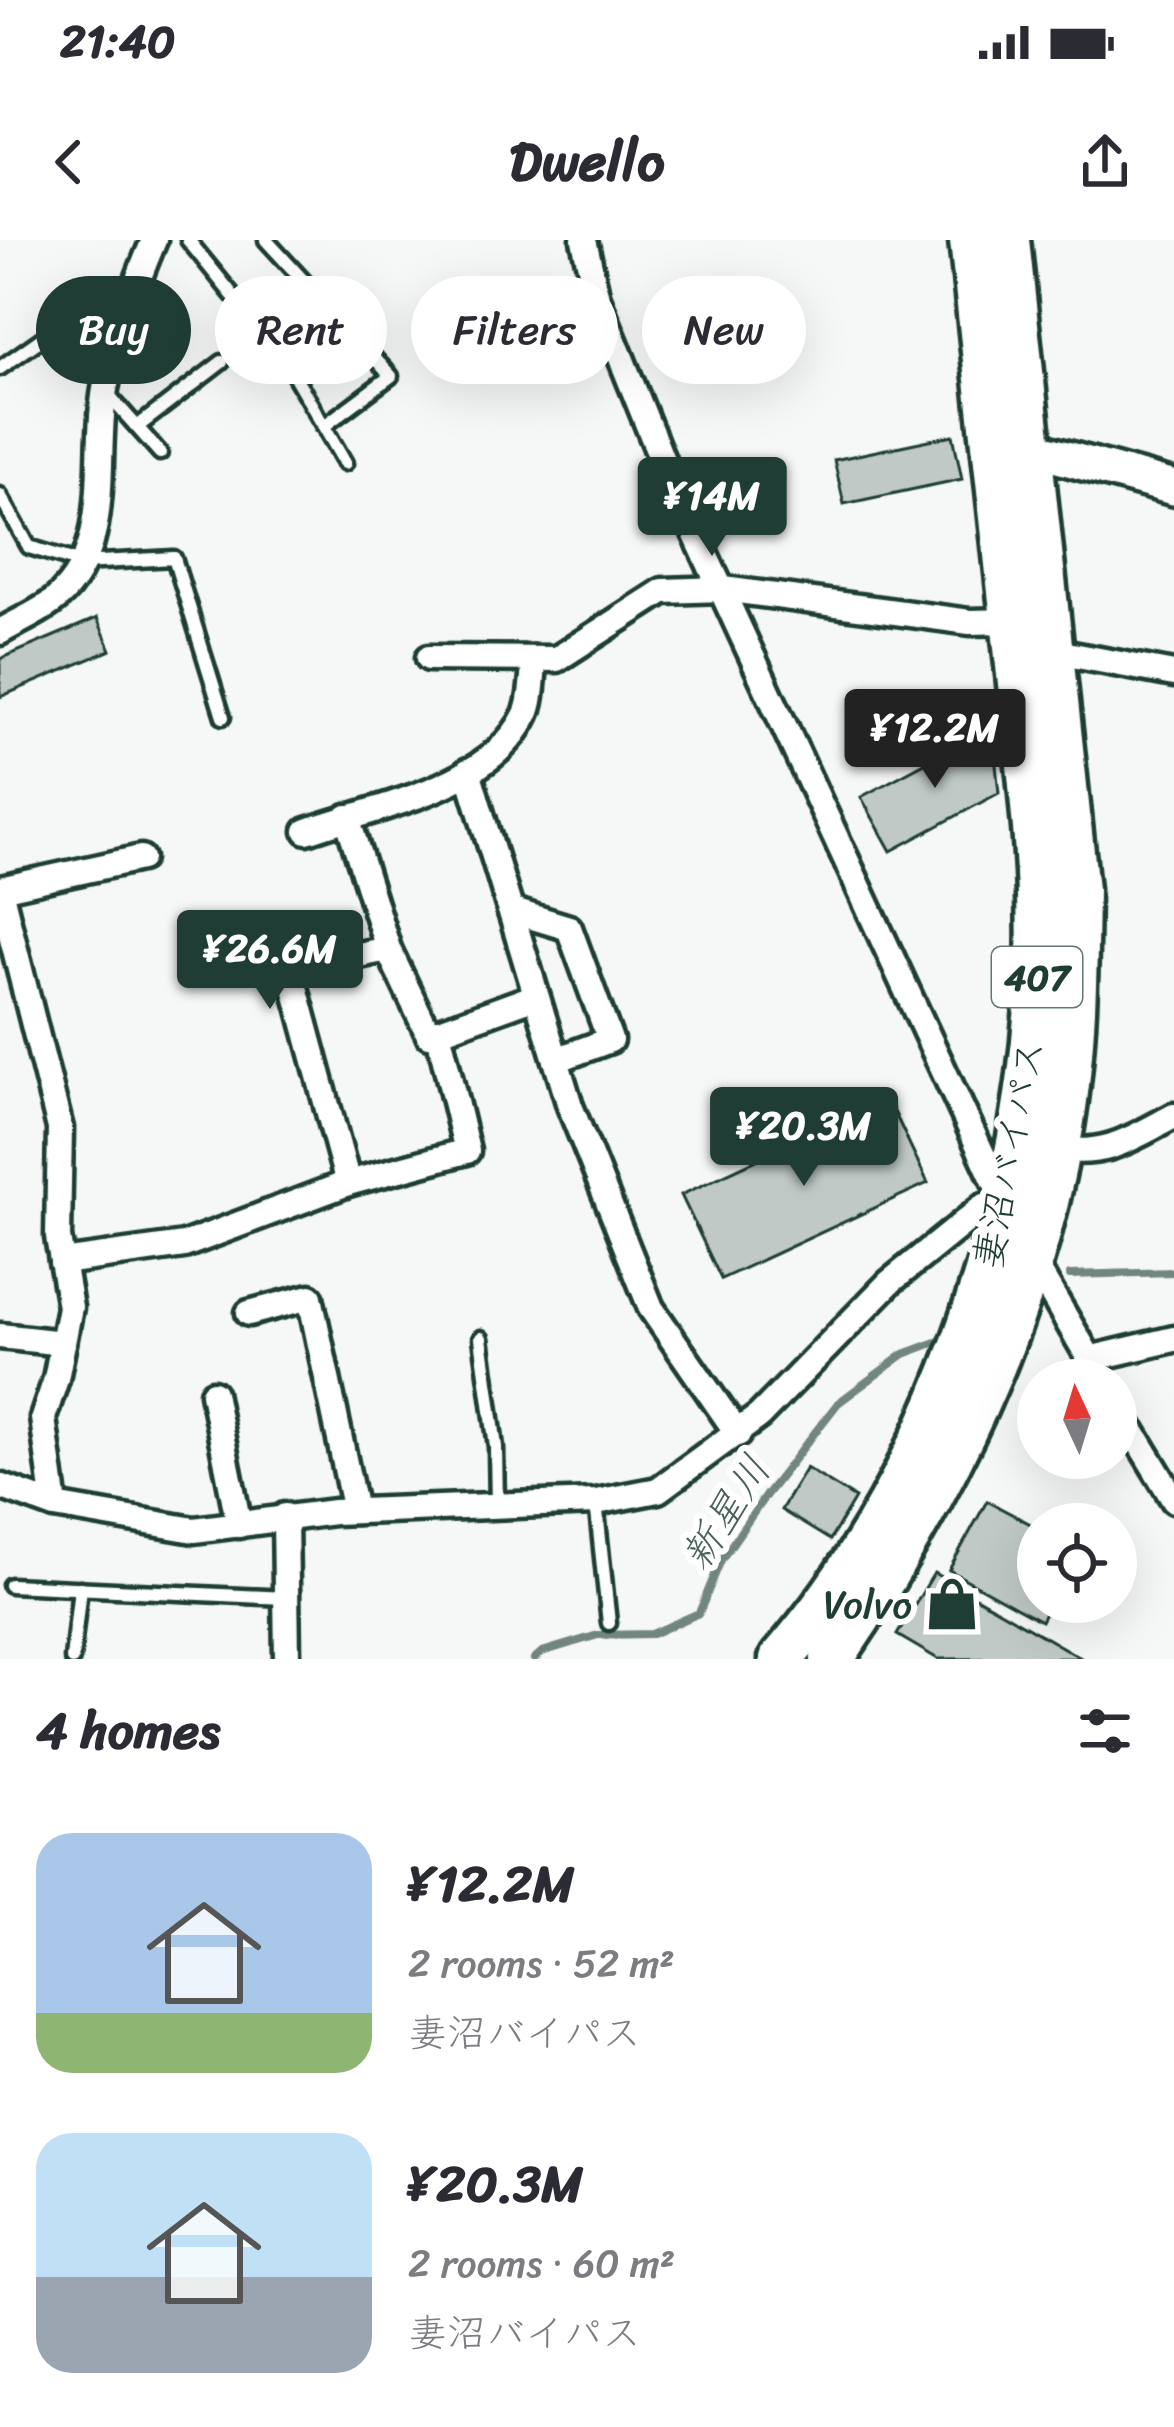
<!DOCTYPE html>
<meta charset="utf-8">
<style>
:root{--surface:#fff;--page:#f2f2f3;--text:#2b2b33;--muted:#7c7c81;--accent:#1f3d34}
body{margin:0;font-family:Sriracha,"Klee One",sans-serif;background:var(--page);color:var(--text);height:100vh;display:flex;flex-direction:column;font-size:45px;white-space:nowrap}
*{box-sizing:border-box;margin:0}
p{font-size:39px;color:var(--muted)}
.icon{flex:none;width:66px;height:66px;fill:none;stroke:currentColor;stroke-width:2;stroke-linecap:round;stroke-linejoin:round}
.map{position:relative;height:1419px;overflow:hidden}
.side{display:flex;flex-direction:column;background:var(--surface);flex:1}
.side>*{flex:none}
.top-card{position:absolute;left:36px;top:36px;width:1104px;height:108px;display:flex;gap:24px}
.needle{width:78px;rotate:356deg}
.tools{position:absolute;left:1017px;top:1119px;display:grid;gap:24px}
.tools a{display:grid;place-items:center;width:120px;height:120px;border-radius:50%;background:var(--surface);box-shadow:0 12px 48px #0002;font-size:60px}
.price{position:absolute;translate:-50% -102px;padding:0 27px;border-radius:12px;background:var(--accent);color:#fff;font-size:39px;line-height:78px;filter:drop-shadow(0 3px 6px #0008)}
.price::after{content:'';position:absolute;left:50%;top:72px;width:36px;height:27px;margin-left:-18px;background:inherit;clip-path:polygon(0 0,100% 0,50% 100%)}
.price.active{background:#222;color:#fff}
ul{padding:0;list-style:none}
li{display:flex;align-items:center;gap:36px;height:300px;padding:0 36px}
li span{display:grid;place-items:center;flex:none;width:336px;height:240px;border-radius:36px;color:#555}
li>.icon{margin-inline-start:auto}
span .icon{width:144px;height:144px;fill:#fffc;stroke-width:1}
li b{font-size:51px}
h2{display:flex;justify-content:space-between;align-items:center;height:144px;padding:0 36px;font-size:51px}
.pill{padding:0 42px;border-radius:54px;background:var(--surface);box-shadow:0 12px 48px #0002;font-size:42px;line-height:108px}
.pill.active{background:var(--accent);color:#fff}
.status{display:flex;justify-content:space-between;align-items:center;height:84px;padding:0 60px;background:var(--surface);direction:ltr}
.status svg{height:33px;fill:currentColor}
header{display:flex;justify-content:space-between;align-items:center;height:156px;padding:0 36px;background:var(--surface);font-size:54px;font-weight:700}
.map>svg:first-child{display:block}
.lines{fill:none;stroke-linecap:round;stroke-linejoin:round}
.stream{stroke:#72857f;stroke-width:8}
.building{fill:#c0c9c6;stroke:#1f3d34;stroke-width:3}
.lane-casing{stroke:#1f3d34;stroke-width:21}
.street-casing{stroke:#1f3d34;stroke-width:33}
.secondary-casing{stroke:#1f3d34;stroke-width:42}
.highway-casing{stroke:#1f3d34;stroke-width:51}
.lane{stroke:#fff;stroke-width:12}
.street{stroke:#fff;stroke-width:24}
.secondary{stroke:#fff;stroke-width:33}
.highway{stroke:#fff;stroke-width:42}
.labels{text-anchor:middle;stroke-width:12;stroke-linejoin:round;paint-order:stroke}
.shield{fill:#fff;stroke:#627771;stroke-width:3}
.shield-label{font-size:36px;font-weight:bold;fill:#1f3d34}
.street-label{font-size:39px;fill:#1f3d34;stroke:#fff}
.poi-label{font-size:39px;fill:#1f3d34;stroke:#fff;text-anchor:end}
.water-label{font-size:42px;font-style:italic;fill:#49615a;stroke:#fff}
</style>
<div class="status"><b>21:40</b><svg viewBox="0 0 49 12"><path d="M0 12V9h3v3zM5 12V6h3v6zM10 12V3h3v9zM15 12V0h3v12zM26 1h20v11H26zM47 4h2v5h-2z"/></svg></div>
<header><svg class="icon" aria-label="back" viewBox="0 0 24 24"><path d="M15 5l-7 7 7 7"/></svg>Dwello<svg class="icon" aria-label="share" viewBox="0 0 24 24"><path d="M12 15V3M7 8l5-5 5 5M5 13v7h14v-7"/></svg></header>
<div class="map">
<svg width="1174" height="1419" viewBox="0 0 1174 1419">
<rect width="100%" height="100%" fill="#f6f7f7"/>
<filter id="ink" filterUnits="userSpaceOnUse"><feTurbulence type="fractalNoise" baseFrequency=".00833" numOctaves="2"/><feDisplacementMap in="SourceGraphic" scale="24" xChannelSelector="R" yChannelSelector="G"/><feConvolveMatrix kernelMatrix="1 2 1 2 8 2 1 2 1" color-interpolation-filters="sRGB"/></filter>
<g filter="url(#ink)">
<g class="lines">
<g class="stream">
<path d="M1070 1035 1174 1032"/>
<path d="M534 1419 542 1412 598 1395 652 1394 699 1373 721 1320 766 1255 838 1163 904 1114 939 1101"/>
</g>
</g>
<g class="building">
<path d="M953 195 962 239 844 264 834 220Z"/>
<path d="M97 378 111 410 0 457V419Z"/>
<path d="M992 487 999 553 891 611 861 557Z"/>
<path d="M888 859 928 943 721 1039 681 955Z"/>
<path d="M806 1228 855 1258 830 1300 781 1270Z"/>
<path d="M987 1261 1038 1288V1362H1051L1041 1381 949 1330Z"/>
<path d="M934 1333 1081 1418 938 1419 897 1395Z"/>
</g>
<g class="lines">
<defs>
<g id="lane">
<path d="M188 0 286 121 345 223"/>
<path d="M266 0 391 136 324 186"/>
<path d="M0 128 64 83 87 115 113 101"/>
<path d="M106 152 160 213"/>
<path d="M137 187 222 122"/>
<path d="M0 255 29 307 82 323 174 318 223 477"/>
<path d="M481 1098 496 1207 497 1267"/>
<path d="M596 1262 609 1383"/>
<path d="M10 1345 286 1358"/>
<path d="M72 1419 80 1348"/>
</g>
<g id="street">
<path d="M584 0 597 58 666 230 1003 959"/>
<path d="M0 392C18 381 41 372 56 359 115 308 93 217 105 149 115 98 134 48 154 0"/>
<path d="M1051 411 1174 434"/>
<path d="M429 418 557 419 663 351 723 349 970 382 1012 381"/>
<path d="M468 531 570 866 651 1068 738 1194"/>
<path d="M347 577 388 709 429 795 536 756"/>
<path d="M307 591C376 567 492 547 526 474 533 459 532 435 535 419"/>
<path d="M0 649 141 618"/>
<path d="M0 650 60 888 58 997 70 1067 56 1139 43 1178 55 1266"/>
<path d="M510 670 569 688 610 800 556 820"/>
<path d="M1057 909C1107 917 1132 898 1174 876"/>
<path d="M348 943 290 729 388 709"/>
<path d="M1031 1018 1102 1140"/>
<path d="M62 1022 184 1005 348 943 467 911 438 791"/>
<path d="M249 1073 310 1057 355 1271"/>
<path d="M0 1096 63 1103"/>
<path d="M1089 1119 1174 1099"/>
<path d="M213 1153 239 1285"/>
<path d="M1116 1164 1174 1260"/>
<path d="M0 1246 55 1266 194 1290 334 1272 596 1262 658 1250 759 1176 890 1042 983 967H1006"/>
<path d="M285 1276 287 1419"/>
</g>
<path id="secondary" d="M1008 202 1174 248"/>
<g id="highway">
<path d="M781 1419C935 1242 1024 982 1037 751 1044 638 1028 527 1016 416 1001 277 987 138 971 0"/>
<path d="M832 1419C942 1257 1031 1082 1062 887 1075 809 1076 729 1077 650L1008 0"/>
</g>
</defs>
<use href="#lane" class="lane-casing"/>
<use href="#street" class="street-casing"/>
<use href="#secondary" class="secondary-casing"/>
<use href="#highway" class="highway-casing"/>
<use href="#lane" class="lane"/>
<use href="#street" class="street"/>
<use href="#secondary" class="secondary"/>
<use href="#highway" class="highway"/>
</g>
</g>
<defs>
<symbol id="shop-bare" viewBox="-9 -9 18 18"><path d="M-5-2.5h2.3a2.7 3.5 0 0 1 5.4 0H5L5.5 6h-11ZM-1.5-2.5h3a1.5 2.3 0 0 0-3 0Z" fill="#1f3d34" stroke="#fff" stroke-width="2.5" paint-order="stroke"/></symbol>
</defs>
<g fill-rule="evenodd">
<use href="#shop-bare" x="914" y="1326" width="76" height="76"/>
</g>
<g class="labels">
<rect class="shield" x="992" y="707" width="90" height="60" rx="9"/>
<g class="shield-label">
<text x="1037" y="750">407</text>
</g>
<g class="street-label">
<text transform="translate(1008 914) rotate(-79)" y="14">妻沼バイパス</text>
</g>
<g class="poi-label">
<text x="912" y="1378">Volvo</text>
</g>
<g class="water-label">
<text transform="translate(725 1272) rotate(-57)" y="15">新星川</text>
</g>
</g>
</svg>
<div class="tools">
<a><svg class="needle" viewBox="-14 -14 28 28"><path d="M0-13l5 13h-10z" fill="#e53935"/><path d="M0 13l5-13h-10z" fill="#7c7c81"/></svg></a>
<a><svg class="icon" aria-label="locate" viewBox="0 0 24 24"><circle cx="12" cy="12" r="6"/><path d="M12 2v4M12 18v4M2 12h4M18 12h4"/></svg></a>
</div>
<b class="price" style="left:712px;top:319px">¥14M</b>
<b class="price active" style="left:935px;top:551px">¥12.2M</b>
<b class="price" style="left:270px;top:772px">¥26.6M</b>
<b class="price" style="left:804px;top:949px">¥20.3M</b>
<div class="top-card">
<a class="pill active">Buy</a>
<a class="pill">Rent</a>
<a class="pill">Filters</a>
<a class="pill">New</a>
</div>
</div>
<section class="side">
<h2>4 homes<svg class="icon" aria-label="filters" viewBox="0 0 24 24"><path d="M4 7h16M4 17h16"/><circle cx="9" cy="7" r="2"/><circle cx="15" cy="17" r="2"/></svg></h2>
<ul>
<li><span style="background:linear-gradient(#a9c7e8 75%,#8fb573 0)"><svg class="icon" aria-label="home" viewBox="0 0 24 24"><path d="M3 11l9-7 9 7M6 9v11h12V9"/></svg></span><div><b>¥12.2M</b><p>2 rooms · 52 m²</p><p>妻沼バイパス</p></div></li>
<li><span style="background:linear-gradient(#bfe0f5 60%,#9aa5b1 0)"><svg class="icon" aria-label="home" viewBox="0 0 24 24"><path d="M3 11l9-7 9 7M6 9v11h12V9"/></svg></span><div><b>¥20.3M</b><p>2 rooms · 60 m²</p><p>妻沼バイパス</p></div></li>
</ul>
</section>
